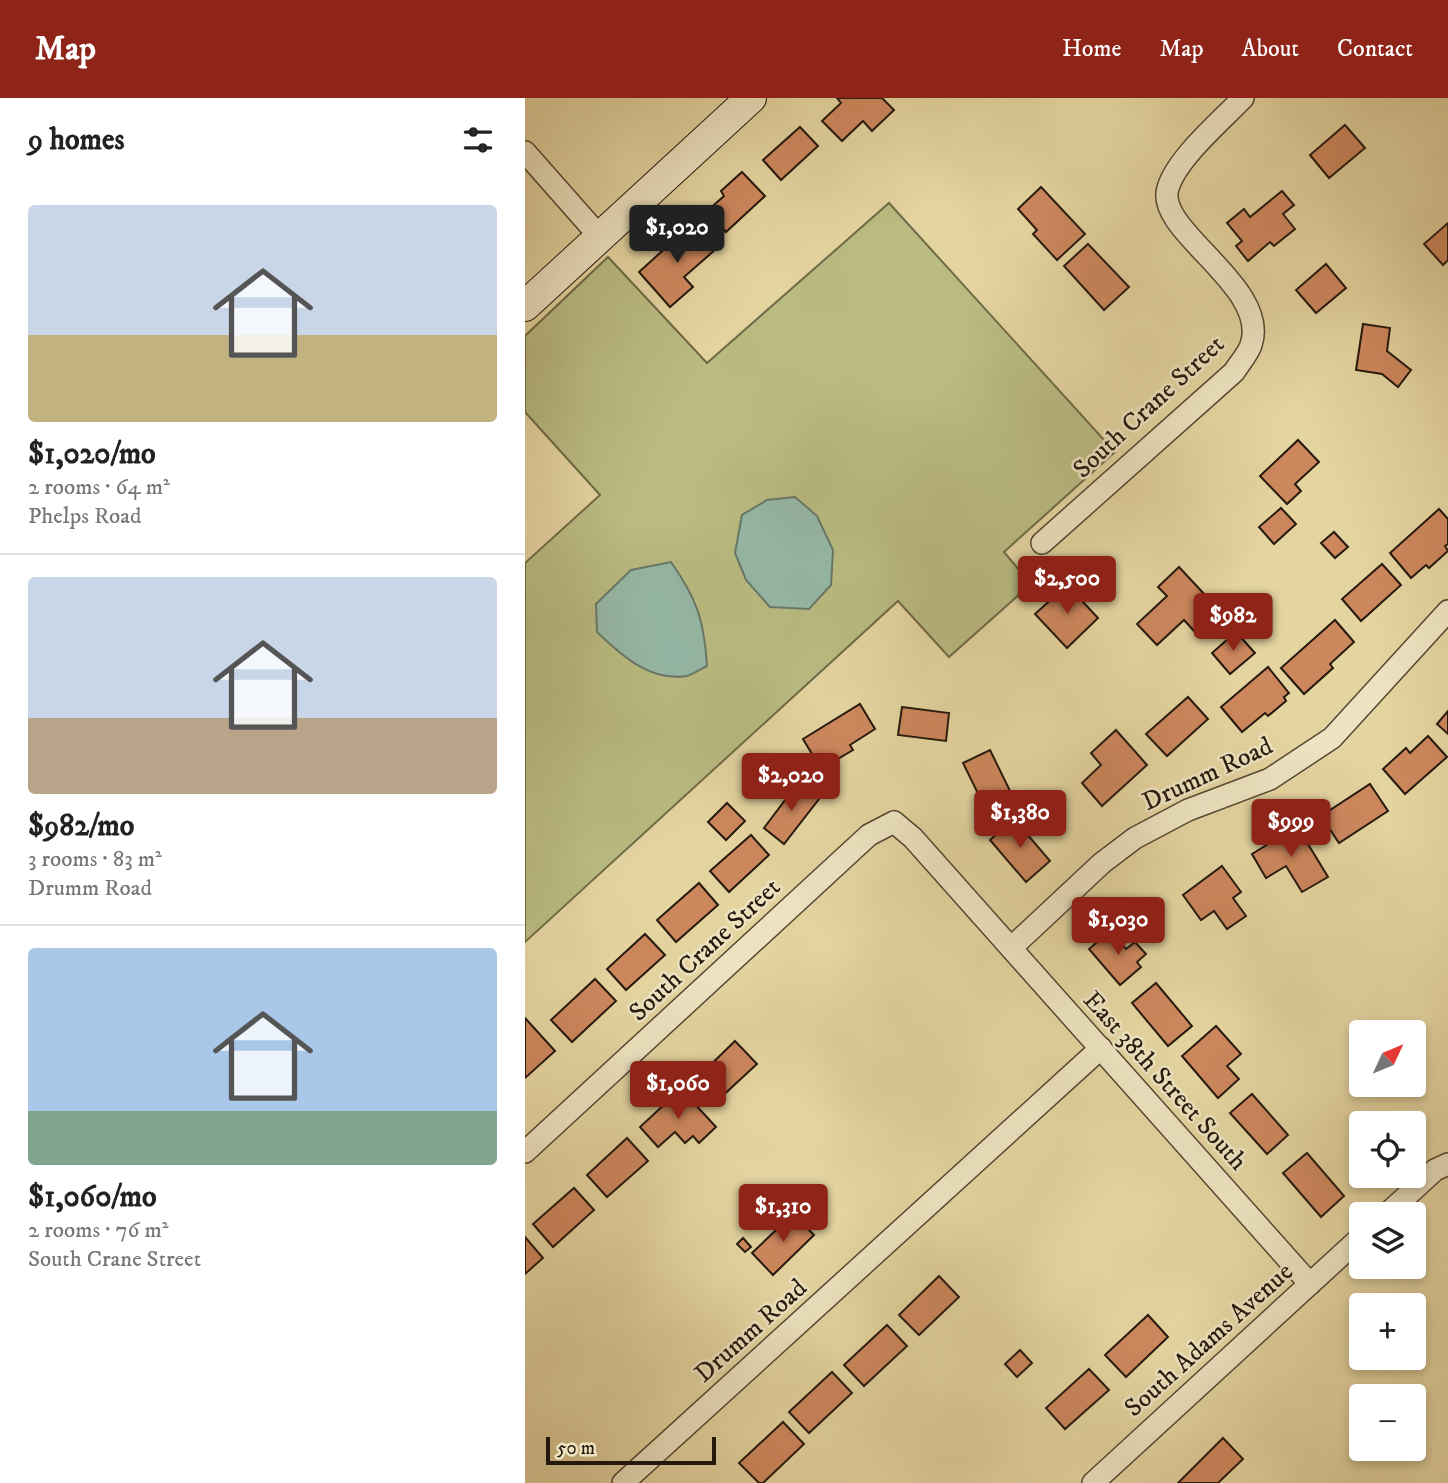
<!DOCTYPE html>
<meta charset="utf-8">
<style>
:root{--surface:#fff;--page:#f2f2f2;--text:#222;--muted:#767676;--line:#e0e0e0;--accent:#8f2418}
body{margin:0;font-family:"IM FELL DW Pica",serif;background:var(--page);color:var(--text);height:100vh;display:flex;flex-direction:column;font-size:26px;white-space:nowrap}
*{box-sizing:border-box;margin:0}
p{font-size:23px;color:var(--muted)}
.icon{flex:none;width:38px;height:38px;fill:none;stroke:currentColor;stroke-width:2;stroke-linecap:round;stroke-linejoin:round}
.map{position:relative;flex:1;overflow:hidden}
.panel{display:flex;flex-direction:column;background:var(--surface);width:525px}
.panel>*{flex:none}
.needle{width:46px;rotate:46deg}
.controls{position:absolute;left:824px;top:922px;display:grid;gap:14px}
.controls a{display:grid;place-items:center;width:77px;height:77px;border-radius:7px;background:var(--surface);box-shadow:0 4px 10px #0003;font-size:35px}
.scale{position:absolute;left:21px;bottom:18px;width:170px;box-sizing:border-box;padding-left:7px;border:4px solid #25190d;border-top:0;font-size:19px;line-height:24px;white-space:nowrap;color:#25190d;-webkit-text-stroke:5px #ede3c1;paint-order:stroke}
.price{position:absolute;translate:-50% -60px;padding:0 16px;border-radius:7px;background:var(--accent);color:#fff;font-size:23px;line-height:46px;filter:drop-shadow(0 2px 4px #0008)}
.price::after{content:'';position:absolute;left:50%;top:42px;width:21px;height:16px;margin-left:-10px;background:inherit;clip-path:polygon(0 0,100% 0,50% 100%)}
.price.on{background:#222;color:#fff}
ul{padding:0;list-style:none}
li{display:grid;align-content:center;gap:14px;height:371px;padding:0 28px}
li+li{border-top:2px solid var(--line)}
li span{display:grid;place-items:center;height:217px;border-radius:7px;color:#555}
li>.icon{margin-inline-start:auto}
span .icon{width:126px;height:126px;fill:#fffc;stroke-width:1}
li b{font-size:30px}
h2{display:flex;justify-content:space-between;align-items:center;height:84px;padding:0 28px;font-size:30px}
header{display:flex;align-items:center;gap:42px;box-sizing:border-box;height:98px;padding:0 35px;background:var(--accent);color:#fff}
header strong{font-size:33px}
nav{display:flex;gap:38px;margin-inline-start:auto;font-size:24px}
main{display:flex;flex:1;min-height:0}
.map>svg:first-child{display:block}
.green{fill:#b9bb81;stroke:#6f6a47;stroke-width:2}
.water{fill:#95b8a7;stroke:#687869;stroke-width:2}
.building{fill:#cd875d;stroke:#25190d;stroke-width:2}
.lines{fill:none;stroke-linecap:round;stroke-linejoin:round}
.street-casing{stroke:#554832;stroke-width:24}
.secondary-casing{stroke:#25190d;stroke-width:32}
.street{stroke:#ede3c1;stroke-width:21}
.secondary{stroke:#ede3c1;stroke-width:30}
.labels{text-anchor:middle;stroke-width:5;stroke-linejoin:round;paint-order:stroke}
.street-label{font-size:26px;fill:#25190d;stroke:#ede3c1}
</style>
<header>
<strong>Map</strong>
<nav><a>Home</a><a>Map</a><a>About</a><a>Contact</a></nav>
</header>
<main>
<section class="panel">
<h2>9 homes<svg class="icon" aria-label="filters" viewBox="0 0 24 24"><path d="M4 7h16M4 17h16"/><circle cx="9" cy="7" r="2"/><circle cx="15" cy="17" r="2"/></svg></h2>
<ul>
<li><span style="background:linear-gradient(#c9d6e8 60%,#c2b280 0)"><svg class="icon" aria-label="home" viewBox="0 0 24 24"><path d="M3 11l9-7 9 7M6 9v11h12V9"/></svg></span><div><b>$1,020/mo</b><p>2 rooms · 64 m²</p><p>Phelps Road</p></div></li>
<li><span style="background:linear-gradient(#c9d6e8 65%,#b9a48a 0)"><svg class="icon" aria-label="home" viewBox="0 0 24 24"><path d="M3 11l9-7 9 7M6 9v11h12V9"/></svg></span><div><b>$982/mo</b><p>3 rooms · 83 m²</p><p>Drumm Road</p></div></li>
<li><span style="background:linear-gradient(#a9c7e8 75%,#7fa58c 0)"><svg class="icon" aria-label="home" viewBox="0 0 24 24"><path d="M3 11l9-7 9 7M6 9v11h12V9"/></svg></span><div><b>$1,060/mo</b><p>2 rooms · 76 m²</p><p>South Crane Street</p></div></li>
</ul>
</section>
<div class="map">
<svg width="923" height="1385" viewBox="0 0 923 1385">
<rect width="100%" height="100%" fill="#e4d4a0"/>
<filter id="stains"><feTurbulence type="fractalNoise" baseFrequency=".00286" numOctaves="4"/><feColorMatrix values="0 0 0 0 .2 0 0 0 0 .09 0 0 0 0 .02 0 0 0 .5 -.17"/></filter>
<radialGradient id="worn" r=".72"><stop offset=".6" stop-color="#630" stop-opacity="0"/><stop offset="1" stop-color="#630" stop-opacity=".3"/></radialGradient>
<path class="green" d="M364 105 590 354 479 454 506 486 424 559 373 503 0 844V465L75 397 0 314V238L83 159 182 265Z"/>
<g class="water">
<path d="M270 399 292 418 308 452 306 487 284 511 245 509 221 482 210 455 217 417 242 402Z"/>
<path d="M146 464C172 501 179 522 182 568 176 571 168 576 162 578 125 584 96 557 72 534L71 506 106 472Z"/>
</g>
<g class="building">
<path d="M312 0H357L369 12 347 33 338 23 317 43 297 23 316 5Z"/>
<path d="M820 27 840 50 804 80 785 57Z"/>
<path d="M275 29 293 48 256 82 238 62Z"/>
<path d="M217 74 240 98 201 134 182 113 199 98 196 93Z"/>
<path d="M516 89 560 136 532 162 508 136 512 132 493 111Z"/>
<path d="M757 93 769 107 758 116 770 131 749 148 745 144 723 163 711 148 717 143 702 125 719 111 725 119Z"/>
<path d="M168 125 191 151 159 179 168 189 145 209 114 174Z"/>
<path d="M923 125V162L918 167 899 146Z"/>
<path d="M563 146 604 189 579 212 539 168Z"/>
<path d="M801 166 821 190 791 215 771 192Z"/>
<path d="M838 226 865 230 862 253 886 272 873 289 857 276 831 272Z"/>
<path d="M773 342 794 364 770 386 776 393 762 406 735 378Z"/>
<path d="M756 410 771 426 749 446 734 429Z"/>
<path d="M914 411 923 421V446L920 448 923 453 904 470 901 467 886 480 865 455Z"/>
<path d="M809 434 823 449 810 460 796 445Z"/>
<path d="M857 466 876 487 836 523 817 501Z"/>
<path d="M654 469 694 512 670 534 659 522 632 547 612 526 642 498 633 489Z"/>
<path d="M542 487 573 520 542 550 510 516Z"/>
<path d="M810 522 829 544 805 566 808 570 779 596 756 570Z"/>
<path d="M711 534 730 555 705 576 687 555Z"/>
<path d="M743 569 764 595 759 599 761 603 743 618 740 615 717 634 696 609Z"/>
<path d="M663 599 683 621 642 658 621 636Z"/>
<path d="M335 606 350 631 325 647 328 652 296 671 278 641Z"/>
<path d="M377 609 424 615 421 643 373 637Z"/>
<path d="M923 613V636L912 626Z"/>
<path d="M591 632 622 667 577 708 557 685 576 667 566 655Z"/>
<path d="M903 638 922 659 880 696 858 671 881 650 885 655Z"/>
<path d="M465 652 489 701 462 714 438 665Z"/>
<path d="M273 685 294 701 259 746 239 730Z"/>
<path d="M845 686 863 713 814 745 796 718Z"/>
<path d="M202 705 220 723 201 742 183 724Z"/>
<path d="M489 721 525 763 501 784 465 742Z"/>
<path d="M772 728 803 779 777 794 761 768 741 780 727 756Z"/>
<path d="M226 737 244 757 204 794 185 773Z"/>
<path d="M697 768 716 794 708 800 721 818 702 831 689 813 676 822 658 797Z"/>
<path d="M174 785 193 807 151 844 132 822Z"/>
<path d="M585 833 601 851 610 844 621 856 612 864 616 869 595 887 564 851Z"/>
<path d="M120 836 140 857 101 892 82 871Z"/>
<path d="M70 881 91 903 47 944 26 922Z"/>
<path d="M631 885 667 928 643 948 607 905Z"/>
<path d="M0 920 30 953 0 980Z"/>
<path d="M691 928 716 956 702 968 714 981 693 1000 657 958Z"/>
<path d="M210 943 232 966 193 1002 172 980Z"/>
<path d="M156 991 191 1029 174 1045 168 1038 160 1045 150 1034 133 1049 115 1029Z"/>
<path d="M727 996 763 1037 742 1056 705 1015Z"/>
<path d="M102 1040 123 1063 82 1099 62 1077Z"/>
<path d="M782 1055 819 1098 796 1119 758 1075Z"/>
<path d="M49 1090 69 1112 28 1149 8 1126Z"/>
<path d="M268 1116 289 1137 248 1177 227 1155Z"/>
<path d="M0 1139 18 1160 0 1176Z"/>
<path d="M218 1140 226 1149 220 1154 212 1146Z"/>
<path d="M414 1178 434 1199 394 1237 374 1217Z"/>
<path d="M623 1217 643 1239 601 1279 580 1257Z"/>
<path d="M362 1227 382 1248 339 1288 319 1267Z"/>
<path d="M495 1252 507 1265 492 1279 480 1266Z"/>
<path d="M564 1271 584 1292 540 1331 521 1310Z"/>
<path d="M307 1274 327 1295 284 1335 264 1314Z"/>
<path d="M258 1324 279 1346 238 1385H234L214 1365Z"/>
<path d="M698 1340 718 1361 693 1385H653Z"/>
</g>
<g class="lines">
<defs>
<g id="street">
<path d="M0 54 75 139"/>
<path d="M517 445 709 274C714 266 723 256 726 247 746 188 629 133 643 90 652 60 696 23 718 0"/>
<path d="M486 850 577 765 610 740 663 712 745 681 807 640 923 513"/>
<path d="M0 1054 344 737 369 724 388 740 785 1186"/>
<path d="M862 1116 910 1072 923 1066"/>
<path d="M98 1385 576 950"/>
<path d="M568 1385 836 1139"/>
</g>
<path id="secondary" d="M0 208 226 0"/>
</defs>
<use href="#street" class="street-casing"/>
<use href="#secondary" class="secondary-casing"/>
<use href="#street" class="street"/>
<use href="#secondary" class="secondary"/>
</g>
<g class="labels">
<g class="street-label">
<text transform="translate(623 308) rotate(-43)" y="9">South Crane Street</text>
<text transform="translate(682 675) rotate(-25)" y="9">Drumm Road</text>
<text transform="translate(179 851) rotate(-43)" y="9">South Crane Street</text>
<text transform="translate(641 982) rotate(48)" y="9">East 38th Street South</text>
<text transform="translate(225 1232) rotate(-42)" y="9">Drumm Road</text>
<text transform="translate(683 1241) rotate(-42)" y="9">South Adams Avenue</text>
</g>
</g>
<rect width="100%" height="100%" filter="url(#stains)"/>
<rect width="100%" height="100%" fill="url(#worn)"/>
</svg>
<div class="controls">
<a><svg class="needle" viewBox="-14 -14 28 28"><path d="M0-13l5 13h-10z" fill="#e53935"/><path d="M0 13l5-13h-10z" fill="#767676"/></svg></a>
<a><svg class="icon" aria-label="locate" viewBox="0 0 24 24"><circle cx="12" cy="12" r="6"/><path d="M12 2v4M12 18v4M2 12h4M18 12h4"/></svg></a>
<a><svg class="icon" aria-label="layers" viewBox="0 0 24 24"><path d="M12 4l9 5-9 5-9-5zM3 14l9 5 9-5"/></svg></a>
<a>+</a>
<a>−</a>
</div>
<div class="scale">50 m</div>
<b class="price on" style="left:152px;top:167px">$1,020</b>
<b class="price" style="left:542px;top:518px">$2,500</b>
<b class="price" style="left:708px;top:555px">$982</b>
<b class="price" style="left:266px;top:715px">$2,020</b>
<b class="price" style="left:495px;top:752px">$1,380</b>
<b class="price" style="left:766px;top:761px">$999</b>
<b class="price" style="left:593px;top:859px">$1,030</b>
<b class="price" style="left:153px;top:1023px">$1,060</b>
<b class="price" style="left:258px;top:1146px">$1,310</b>
</div>
</main>
